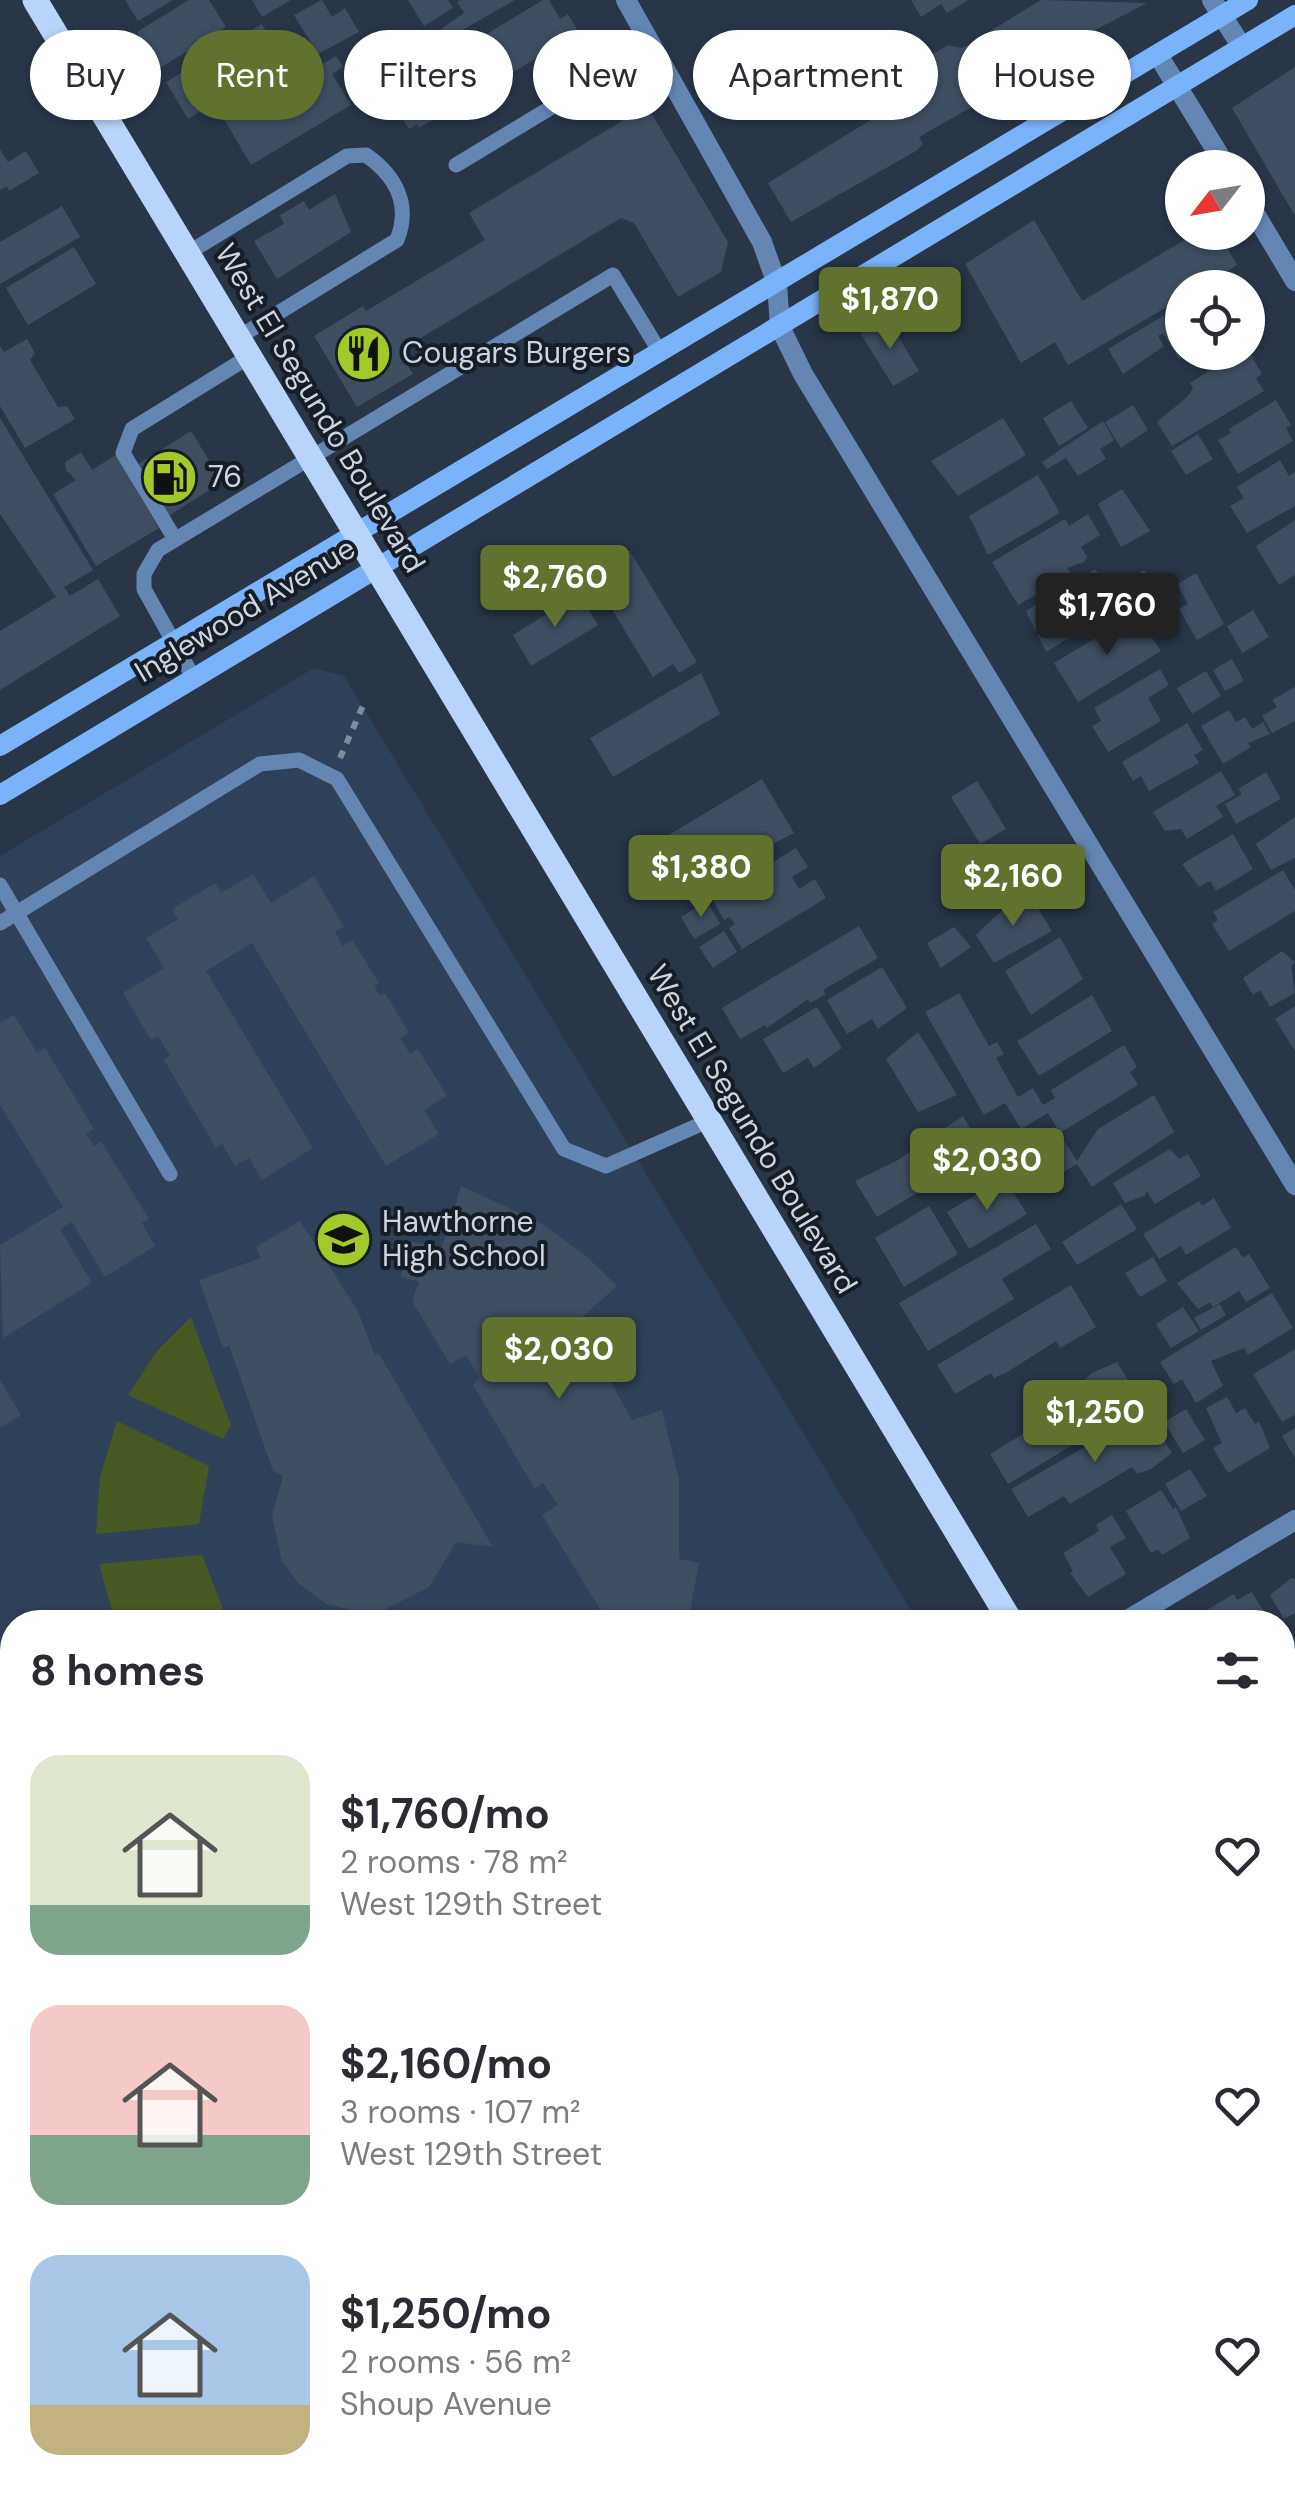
<!DOCTYPE html>
<meta charset="utf-8">
<style>
:root{--surface:#fff;--page:#f7f7f7;--text:#2b2b33;--muted:#7c7c81;--accent:#61722e}
body{margin:0;font-family:"DM Sans",sans-serif;background:var(--page);color:var(--text);height:100vh;display:flex;flex-direction:column;font-size:38px;white-space:nowrap}
*{box-sizing:border-box;margin:0}
p{font-size:32px;color:var(--muted)}
.icon{flex:none;width:55px;height:55px;fill:none;stroke:currentColor;stroke-width:2;stroke-linecap:round;stroke-linejoin:round}
.map{position:relative;flex:1;overflow:hidden}
.panel{position:absolute;left:0px;top:1610px;width:1295px;height:892px;display:flex;flex-direction:column;background:var(--surface);border-radius:40px 40px 0 0;box-shadow:0 2px 8px #0004}
.panel>*{flex:none}
.guide{position:absolute;left:30px;top:30px;width:1235px;height:90px;display:flex;gap:20px}
.needle{width:65px;rotate:239deg}
.controls{position:absolute;left:1165px;top:150px;display:grid;gap:20px}
.controls a{display:grid;place-items:center;width:100px;height:100px;border-radius:50%;background:var(--surface);box-shadow:0 2px 8px #0004;font-size:50px}
.price{position:absolute;translate:-50% -85px;padding:0 22px;border-radius:10px;background:var(--accent);color:#fff;font-size:32px;line-height:65px;filter:drop-shadow(0 2px 5px #0008)}
.price::after{content:'';position:absolute;left:50%;top:60px;width:30px;height:22px;margin-left:-15px;background:inherit;clip-path:polygon(0 0,100% 0,50% 100%)}
.price.selected{background:#222;color:#fff}
ul{padding:0;list-style:none}
li{display:flex;align-items:center;gap:30px;height:250px;padding:0 30px}
li span{display:grid;place-items:center;flex:none;width:280px;height:200px;border-radius:30px;color:#555}
li>.icon{margin-inline-start:auto}
span .icon{width:120px;height:120px;fill:#fffc;stroke-width:1}
li b{font-size:42px}
h2{display:flex;justify-content:space-between;align-items:center;height:120px;padding:0 30px;font-size:42px}
.chip{padding:0 35px;border-radius:45px;background:var(--surface);box-shadow:0 2px 8px #0004;font-size:35px;line-height:90px}
.chip.selected{background:var(--accent);color:#fff}
.map>svg:first-child{display:block}
.built{fill:#2f4158}
.green{fill:#485822}
.building{fill:#3e4d60}
.lines{fill:none;stroke-linecap:round;stroke-linejoin:round}
.path{stroke:#808c9a;stroke-width:6;stroke-dasharray:8 8;stroke-linecap:butt}
.service{stroke:#6386b3;stroke-width:15}
.minor{stroke:#6386b3;stroke-width:20}
.secondary{stroke:#7bb3fb;stroke-width:20}
.primary{stroke:#b8d4fa;stroke-width:25}
.rail-casing{stroke:#8793a1;stroke-width:11}
.rail{stroke:#171d25;stroke-width:8;stroke-dasharray:22;stroke-linecap:butt}
.labels{text-anchor:middle;stroke-width:8;stroke-linejoin:round;paint-order:stroke}
.poi-label{font-size:30px;fill:#cbd4e0;stroke:#171d25;text-anchor:start}
.street-label{font-size:30px;fill:#cbd4e0;stroke:#171d25}
</style>
<div class="map">
<svg width="1295" height="2501" viewBox="0 0 1295 2501">
<rect width="100%" height="100%" fill="#283648"/>
<g class="built">
<path d="M314 668 344 676 918 1622H12V2490H946L928 2501H0V856Z"/>
<path d="M1282 2223 1295 2244V2281L1283 2289Z"/>
</g>
<g class="green">
<path d="M191 1317 231 1425 223 1439 128 1395 157 1351Z"/>
<path d="M117 1421 209 1466 199 1524 96 1534 100 1477Z"/>
<path d="M202 1555 223 1609 202 1622H115L99 1564Z"/>
</g>
<g class="building">
<path d="M125 0H173L138 21Z"/>
<path d="M189 0H209L226 27 160 68 137 32Z"/>
<path d="M252 0H291L262 17Z"/>
<path d="M322 0 332 17 345 8 359 32 318 54 294 15Z"/>
<path d="M408 0H448L453 8 424 26Z"/>
<path d="M461 0H515L447 39 441 29 464 13 457 2Z"/>
<path d="M543 0H549L560 19 568 14 579 33 419 128 417 124 409 129 387 94Z"/>
<path d="M911 0H968L947 13 941 4 921 17Z"/>
<path d="M1041 0 1147 3 1082 37 1078 45 1059 57 919 137 923 144 916 151 791 222 768 183 890 108 882 95 886 82 948 45 962 48Z"/>
<path d="M262 24 284 61 188 119 166 82Z"/>
<path d="M336 56 343 67 332 74 351 105 251 165 224 119Z"/>
<path d="M1295 67V216L1232 108Z"/>
<path d="M647 106 728 242 721 272 678 297 634 223 621 218 399 351 413 374 357 407 314 336 363 306 366 311 485 240 469 213Z"/>
<path d="M0 149 8 162 26 151 39 173 9 191 7 186 0 190Z"/>
<path d="M335 194 351 232 277 279 254 241 284 224 280 215 304 201 309 210Z"/>
<path d="M62 206 80 237 0 284V242Z"/>
<path d="M1034 220 1082 301 1198 232H1218L1237 265 1200 288H1182V298L1068 365 1055 342 1021 363 965 264Z"/>
<path d="M74 247 96 284 28 325 6 288Z"/>
<path d="M886 316 919 371 893 386 861 334Z"/>
<path d="M1163 316 1169 327 1182 319V352H1211L1190 365 1185 356 1179 359 1163 333 1158 336 1164 346 1123 374 1108 349Z"/>
<path d="M27 339 35 353 30 360 58 407 67 406 75 419 25 448 0 406V346L4 352Z"/>
<path d="M1240 352H1249L1262 374 1256 378 1264 391 1172 446 1157 422 1186 398 1193 389 1190 383Z"/>
<path d="M1276 400 1291 425 1286 428 1293 441 1238 474 1218 440 1231 433 1229 429Z"/>
<path d="M1071 401 1088 428 1059 446 1043 418Z"/>
<path d="M1133 405 1148 430 1121 448 1105 422Z"/>
<path d="M0 418 93 570 64 587 70 596 98 579 120 616 0 690V631L56 597 0 514Z"/>
<path d="M1003 418 1026 455 958 496 931 461Z"/>
<path d="M1103 421 1114 440 1100 449 1106 459 1078 476 1066 458 1047 469 1042 462Z"/>
<path d="M191 431 222 482 167 517 135 466Z"/>
<path d="M1198 434 1213 459 1186 475 1171 451Z"/>
<path d="M81 452 92 470 116 455 159 528 96 566 53 494 76 480 66 470 65 462Z"/>
<path d="M1280 460 1289 476 1295 472V506L1247 533 1230 506 1244 498 1237 487Z"/>
<path d="M1038 475 1060 513 988 555 969 516Z"/>
<path d="M1122 489 1150 531 1121 547 1098 504Z"/>
<path d="M1088 514 1100 535 1081 547 1087 557 1084 562 1067 568 1071 574 1018 605 992 562 1065 519 1069 526Z"/>
<path d="M1295 520V575L1279 585 1256 546Z"/>
<path d="M630 551 697 662 679 673 673 664 653 677 591 575Z"/>
<path d="M1095 569 1106 587 1087 598 1100 619 1046 652 1026 611Z"/>
<path d="M1144 570 1159 596 1130 613 1115 587Z"/>
<path d="M1196 573 1224 624 1197 640 1179 609 1188 604 1177 584Z"/>
<path d="M579 594 598 625 531 666 513 635Z"/>
<path d="M1253 610 1269 637 1242 653 1227 626Z"/>
<path d="M1136 614 1161 651 1078 702 1054 663Z"/>
<path d="M1232 659 1244 681 1225 691 1213 670Z"/>
<path d="M1160 669 1169 685 1148 698 1161 721 1108 752 1092 726 1101 721 1094 708Z"/>
<path d="M1206 671 1221 696 1192 714 1177 688Z"/>
<path d="M701 673 720 714 613 777 590 738Z"/>
<path d="M1295 687V721L1272 733 1262 716 1277 707 1272 700Z"/>
<path d="M1229 710 1236 722 1245 717 1252 729 1263 722 1270 734 1248 743 1251 747 1223 764 1201 726Z"/>
<path d="M1187 723 1203 750 1194 755 1199 763 1149 791 1141 776 1133 781 1122 762Z"/>
<path d="M1221 771 1235 795 1216 806 1223 817 1187 839 1181 829 1165 831 1153 812Z"/>
<path d="M1266 772 1281 799 1236 824 1225 804 1242 794 1238 789Z"/>
<path d="M762 779 794 833 730 866 722 852 669 884 647 848Z"/>
<path d="M977 781 1006 829 980 844 951 797Z"/>
<path d="M1295 817V858L1271 870 1256 844Z"/>
<path d="M1233 834 1253 869 1216 891 1210 881 1199 887 1182 864Z"/>
<path d="M796 848 808 867 792 877 799 889 815 879 826 898 742 949 729 928 735 924 730 917 724 920 712 899Z"/>
<path d="M1283 870 1295 890V911L1229 951 1212 924 1218 920 1213 912Z"/>
<path d="M253 874 271 903 314 876 344 927 335 932 343 946 352 940 379 983 374 986 380 996 385 993 409 1033 400 1038 410 1054 418 1049 447 1096 424 1110 439 1134 386 1166 252 943 206 971 313 1148 262 1180 249 1158 235 1166 222 1144 216 1148 164 1060 170 1056 158 1036 151 1040 123 993 164 968 146 938 178 919 172 909 215 883 221 893Z"/>
<path d="M1030 895 1052 931 994 963 976 935 1002 910Z"/>
<path d="M707 901 720 924 694 939 681 917Z"/>
<path d="M859 926 878 958 823 990 826 994 810 1003 808 999 767 1028 765 1025 740 1039 722 1008Z"/>
<path d="M954 927 971 947 941 968 927 943Z"/>
<path d="M724 931 737 952 713 968 699 947Z"/>
<path d="M1060 937 1083 979 1031 1015 1005 971Z"/>
<path d="M1282 951 1295 962 1291 966 1295 993 1270 1007 1260 990 1253 995 1243 978Z"/>
<path d="M882 967 907 1008 878 1029 872 1019 847 1034 827 1000Z"/>
<path d="M959 993 989 1046 997 1042 1004 1054 996 1058 1018 1097 1033 1088 1043 1105 1055 1098 1051 1090 1124 1045 1137 1067 1130 1072 1138 1085 1060 1133 1048 1113 1021 1129 1005 1103 984 1115 925 1012Z"/>
<path d="M1092 995 1112 1031 1039 1076 1017 1041Z"/>
<path d="M1295 1006V1051L1275 1019Z"/>
<path d="M817 1007 842 1048 814 1068 808 1058 783 1073 763 1039Z"/>
<path d="M14 1015 37 1053 45 1048 94 1129 86 1134 94 1146 101 1141 149 1219 142 1223 155 1246 105 1277 72 1222 60 1229 92 1283 3 1338 0 1245 63 1207 0 1105V1023Z"/>
<path d="M918 1032 957 1095 918 1112 886 1059Z"/>
<path d="M1154 1095 1174 1132 1092 1187 1077 1164 1033 1190 1019 1167 1063 1139 1077 1161 1098 1129Z"/>
<path d="M963 1116 985 1152 877 1217 855 1181 898 1160Z"/>
<path d="M1170 1149 1179 1159 1188 1154 1201 1176 1155 1204 1146 1190V1195L1125 1203 1113 1183Z"/>
<path d="M1004 1178 1027 1214 969 1249 947 1212Z"/>
<path d="M461 1186 539 1222 585 1255 617 1286 572 1326 593 1351 632 1420 662 1410 679 1480V1559L699 1563 688 1622H608L542 1515 558 1505 543 1483 535 1489 473 1385 479 1377 466 1355 450 1364 412 1301 419 1282 401 1277 407 1241 442 1247Z"/>
<path d="M1214 1198 1231 1228 1186 1255 1181 1246 1159 1259 1143 1234 1199 1201 1202 1206Z"/>
<path d="M1121 1204 1137 1229 1077 1265 1062 1242Z"/>
<path d="M929 1206 958 1254 904 1287 875 1238Z"/>
<path d="M300 1221 358 1311 375 1356 379 1354 493 1547 456 1542 429 1587 384 1610 363 1613 326 1604 299 1584 282 1561 272 1517 283 1476 273 1471 229 1345 223 1348 199 1280 261 1258 256 1247Z"/>
<path d="M1036 1224 1051 1249 1002 1279 1014 1299 928 1351 899 1303Z"/>
<path d="M1236 1247 1243 1258 1249 1254 1270 1288 1246 1302 1239 1291 1213 1307 1210 1302 1198 1309 1177 1283Z"/>
<path d="M1153 1257 1167 1281 1140 1297 1125 1273Z"/>
<path d="M1071 1285 1096 1327 1060 1348 1056 1341 1009 1371 994 1378 991 1373 955 1394 937 1365Z"/>
<path d="M1272 1293 1293 1328 1248 1355 1244 1348 1211 1361 1223 1386 1196 1403 1182 1379 1174 1384 1160 1362Z"/>
<path d="M1220 1304 1226 1315 1201 1330 1194 1318Z"/>
<path d="M1183 1307 1199 1331 1171 1348 1156 1324Z"/>
<path d="M1295 1349V1415L1282 1422 1253 1374Z"/>
<path d="M1117 1362 1142 1403 1008 1484 990 1454 1026 1432 1023 1427 1036 1417 1085 1390 1081 1383 1092 1373Z"/>
<path d="M0 1380 21 1415 0 1428Z"/>
<path d="M1227 1397 1236 1413 1245 1408 1255 1424 1259 1421 1270 1448 1228 1473 1213 1448 1222 1443 1206 1408Z"/>
<path d="M1186 1409 1205 1440 1183 1453 1164 1422Z"/>
<path d="M1147 1412 1172 1453 1151 1469 1137 1474 1132 1467 1070 1504 1064 1496 1028 1517 1011 1489Z"/>
<path d="M1295 1428V1458L1282 1436Z"/>
<path d="M1190 1469 1207 1496 1181 1511 1165 1484Z"/>
<path d="M1161 1490 1173 1509 1176 1507 1190 1538 1162 1555 1158 1549 1151 1553 1126 1511Z"/>
<path d="M1112 1515 1126 1538 1110 1547 1126 1574 1088 1597 1070 1573 1073 1571 1063 1553 1099 1531 1096 1525Z"/>
<path d="M1291 1578 1295 1579V1613L1284 1619 1270 1595Z"/>
<path d="M1252 1592 1267 1617 1258 1622H1186L1234 1594 1237 1600Z"/>
<path d="M1289 1685 1295 1696V1733L1282 1741V1688Z"/>
<path d="M0 1705 12 1712V1732L0 1752Z"/>
<path d="M1295 1745V1796L1282 1804V1752Z"/>
<path d="M1295 1805V1842L1282 1850V1812Z"/>
<path d="M1018 2490H1237L1244 2501H999Z"/>
</g>
<g class="lines">
<path class="path" d="M340 758 365 701"/>
<g class="service">
<path d="M456 165 653 46"/>
<path d="M188 253 347 156 366 155C396 176 411 205 397 240L239 337"/>
<path d="M175 539 123 453 132 429 250 356"/>
<path d="M193 677 144 589V574L158 550 613 275 660 352"/>
<path d="M0 885 170 1174"/>
<path d="M0 923 260 764 299 760 337 779 564 1149 606 1166 708 1121"/>
<path d="M0 1933 12 1942"/>
<path d="M0 2021 12 2001"/>
<path d="M0 2099 12 2106"/>
<path d="M1282 2265 1295 2258"/>
<path d="M643 2490 661 2501"/>
<path d="M889 2501 908 2490"/>
</g>
<g class="minor">
<path d="M626 0 762 242 777 284 780 327 803 374 1295 1185"/>
<path d="M1212 0 1242 47"/>
<path d="M1158 55 1227 168"/>
<path d="M1248 202 1295 281"/>
<path d="M1124 1622 1295 1520"/>
</g>
<g class="secondary">
<path d="M0 746 1248 0"/>
<path d="M0 795 1295 15"/>
</g>
<g class="primary">
<path d="M35 0 1011 1622"/>
<path d="M1282 2073 1295 2094"/>
</g>
<defs>
<g id="rail">
<path d="M0 2168 12 2176"/>
<path d="M530 2490 548 2501"/>
</g>
</defs>
<use href="#rail" class="rail-casing"/>
<use href="#rail" class="rail"/>
</g>
<defs>
<symbol id="restaurant-disc" viewBox="-11 -11 22 22"><circle r="9.5" fill="#a2c929" stroke="#171d25"/><path d="M-5-6h1v4h1v-4h1v4h1v-4h1v5L-1.5 .5V6h-2V.5L-5-1ZM5-6V6H3V1.5H1.5Q1.5-4 5-6Z" fill="#111"/></symbol>
<symbol id="fuel-disc" viewBox="-11 -11 22 22"><circle r="9.5" fill="#a2c929" stroke="#171d25"/><path d="M-5.5-6h7V0h2V4h1.3V-2.5L3-4.5l.8-.8L6-3V5H2.5V1h-1V6h-7ZM-4.2-4.7v3.2H.2V-4.7Z" fill="#111"/></symbol>
<symbol id="school-disc" viewBox="-11 -11 22 22"><circle r="9.5" fill="#a2c929" stroke="#171d25"/><path d="M0-5L7-2L0 1L-7-2ZM-4 1L0 2.5L4 1V4Q0 6-4 4Z" fill="#111"/></symbol>
</defs>
<g fill-rule="evenodd">
<use href="#restaurant-disc" x="332" y="322" width="63" height="63"/>
<use href="#fuel-disc" x="138" y="446" width="63" height="63"/>
<use href="#school-disc" x="312" y="1208" width="63" height="63"/>
</g>
<g class="labels">
<g class="poi-label">
<text x="402" y="363">Cougars Burgers</text>
<text x="208" y="487">76</text>
<text x="382" y="1232">Hawthorne<tspan x="382" dy="34">High School</tspan></text>
</g>
<g class="street-label">
<text transform="translate(320 408) rotate(59)" y="10">West El Segundo Boulevard</text>
<text transform="translate(245 610) rotate(-31)" y="10">Inglewood Avenue</text>
<text transform="translate(752 1129) rotate(59)" y="10">West El Segundo Boulevard</text>
</g>
</g>
</svg>
<div class="controls">
<a><svg class="needle" viewBox="-14 -14 28 28"><path d="M0-13l5 13h-10z" fill="#e53935"/><path d="M0 13l5-13h-10z" fill="#7c7c81"/></svg></a>
<a><svg class="icon" aria-label="locate" viewBox="0 0 24 24"><circle cx="12" cy="12" r="6"/><path d="M12 2v4M12 18v4M2 12h4M18 12h4"/></svg></a>
</div>
<b class="price" style="left:890px;top:352px">$1,870</b>
<b class="price" style="left:555px;top:630px">$2,760</b>
<b class="price selected" style="left:1107px;top:658px">$1,760</b>
<b class="price" style="left:701px;top:920px">$1,380</b>
<b class="price" style="left:1013px;top:929px">$2,160</b>
<b class="price" style="left:987px;top:1213px">$2,030</b>
<b class="price" style="left:559px;top:1402px">$2,030</b>
<b class="price" style="left:1095px;top:1465px">$1,250</b>
<div class="guide">
<a class="chip">Buy</a>
<a class="chip selected">Rent</a>
<a class="chip">Filters</a>
<a class="chip">New</a>
<a class="chip">Apartment</a>
<a class="chip">House</a>
</div>
<section class="panel">
<h2>8 homes<svg class="icon" aria-label="filters" viewBox="0 0 24 24"><path d="M4 7h16M4 17h16"/><circle cx="9" cy="7" r="2"/><circle cx="15" cy="17" r="2"/></svg></h2>
<ul>
<li><span style="background:linear-gradient(#dfe7d0 75%,#7fa58c 0)"><svg class="icon" aria-label="home" viewBox="0 0 24 24"><path d="M3 11l9-7 9 7M6 9v11h12V9"/></svg></span><div><b>$1,760/mo</b><p>2 rooms · 78 m²</p><p>West 129th Street</p></div><svg class="icon" aria-label="heart" viewBox="0 0 24 24"><path d="M12 20l-8-8c-3-5 5-10 8-4 3-6 11-1 8 4z"/></svg></li>
<li><span style="background:linear-gradient(#f6c9c9 65%,#7fa58c 0)"><svg class="icon" aria-label="home" viewBox="0 0 24 24"><path d="M3 11l9-7 9 7M6 9v11h12V9"/></svg></span><div><b>$2,160/mo</b><p>3 rooms · 107 m²</p><p>West 129th Street</p></div><svg class="icon" aria-label="heart" viewBox="0 0 24 24"><path d="M12 20l-8-8c-3-5 5-10 8-4 3-6 11-1 8 4z"/></svg></li>
<li><span style="background:linear-gradient(#a9c7e8 75%,#c2b280 0)"><svg class="icon" aria-label="home" viewBox="0 0 24 24"><path d="M3 11l9-7 9 7M6 9v11h12V9"/></svg></span><div><b>$1,250/mo</b><p>2 rooms · 56 m²</p><p>Shoup Avenue</p></div><svg class="icon" aria-label="heart" viewBox="0 0 24 24"><path d="M12 20l-8-8c-3-5 5-10 8-4 3-6 11-1 8 4z"/></svg></li>
</ul>
</section>
</div>
